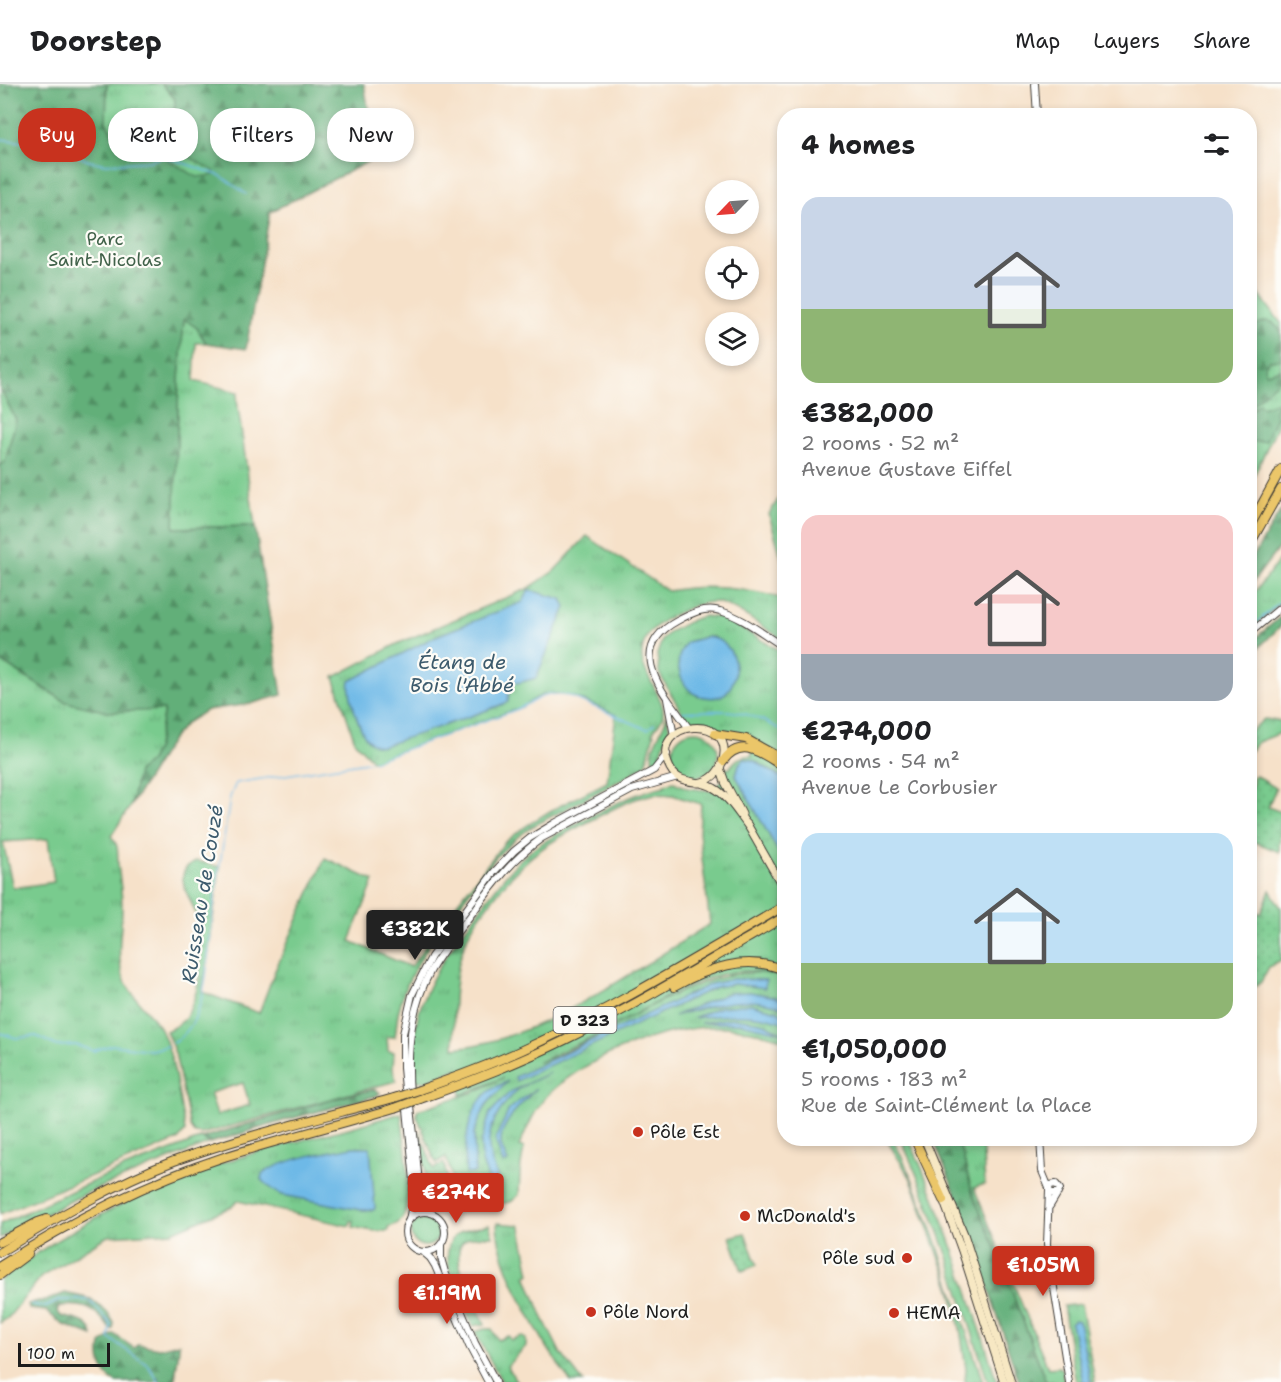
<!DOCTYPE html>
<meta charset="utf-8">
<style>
:root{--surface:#fff;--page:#f2f2f2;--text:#202124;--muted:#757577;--line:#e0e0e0;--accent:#c8321e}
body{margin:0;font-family:"Shantell Sans",sans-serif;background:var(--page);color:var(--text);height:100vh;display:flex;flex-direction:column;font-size:22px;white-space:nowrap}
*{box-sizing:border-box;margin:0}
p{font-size:20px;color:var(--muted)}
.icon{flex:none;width:33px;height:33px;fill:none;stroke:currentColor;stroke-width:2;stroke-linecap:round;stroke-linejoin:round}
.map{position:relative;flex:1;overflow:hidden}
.side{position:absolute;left:777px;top:24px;width:480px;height:1038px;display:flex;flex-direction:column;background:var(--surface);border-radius:24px;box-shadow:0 3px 9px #0003}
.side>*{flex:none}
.hud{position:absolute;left:18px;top:24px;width:570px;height:54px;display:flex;gap:12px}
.needle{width:39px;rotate:245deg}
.buttons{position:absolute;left:705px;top:96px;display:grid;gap:12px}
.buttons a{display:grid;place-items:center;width:54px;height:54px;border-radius:50%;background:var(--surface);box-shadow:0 3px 9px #0003;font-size:30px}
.scale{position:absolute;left:18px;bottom:15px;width:92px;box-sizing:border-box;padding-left:6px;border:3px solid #1c1c1c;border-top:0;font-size:16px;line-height:21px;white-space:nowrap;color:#1c1c1c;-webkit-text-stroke:4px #fdfcf7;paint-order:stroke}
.price{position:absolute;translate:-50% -51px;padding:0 14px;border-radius:6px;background:var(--accent);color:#fff;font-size:20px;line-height:39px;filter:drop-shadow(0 2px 3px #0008)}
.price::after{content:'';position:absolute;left:50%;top:36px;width:18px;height:14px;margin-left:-9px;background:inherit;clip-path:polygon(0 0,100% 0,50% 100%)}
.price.current{background:#222;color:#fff}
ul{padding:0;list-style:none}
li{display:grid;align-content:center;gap:12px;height:318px;padding:0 24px}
li span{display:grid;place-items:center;height:186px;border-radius:18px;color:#555}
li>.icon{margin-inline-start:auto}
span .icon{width:108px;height:108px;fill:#fffc;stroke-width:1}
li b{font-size:26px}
h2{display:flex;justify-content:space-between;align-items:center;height:72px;padding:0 24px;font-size:26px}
.pill{padding:0 21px;border-radius:24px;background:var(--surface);box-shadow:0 3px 9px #0003;font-size:21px;line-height:54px}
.pill.current{background:var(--accent);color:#fff}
header{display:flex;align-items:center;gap:36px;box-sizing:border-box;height:84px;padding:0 30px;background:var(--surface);border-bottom:2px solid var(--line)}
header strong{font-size:28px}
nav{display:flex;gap:33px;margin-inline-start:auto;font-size:21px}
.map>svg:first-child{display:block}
.grass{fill:url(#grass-tufts);stroke:#4a7455;stroke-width:1.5;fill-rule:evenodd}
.forest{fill:url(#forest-firs);stroke:#3f664a;stroke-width:1.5}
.wetland{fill:url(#wetland-marsh);stroke:#4a7455;stroke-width:1.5}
.park{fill:url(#park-dots);stroke:#4a7455;stroke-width:1.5}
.water{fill:#6eb9e7;stroke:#456a82;stroke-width:1.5}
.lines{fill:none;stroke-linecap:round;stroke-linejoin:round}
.stream{stroke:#6eb9e7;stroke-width:1.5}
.tertiary-casing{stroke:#3d3a36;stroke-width:8}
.secondary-casing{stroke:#3d3a36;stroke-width:9}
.trunk-casing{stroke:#3d3a36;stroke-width:10}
.tertiary{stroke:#fff;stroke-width:6}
.secondary{stroke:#f7e8c3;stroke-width:7}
.trunk{stroke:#ebc669;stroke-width:8}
.trunk-bridge-casing{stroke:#3d3a36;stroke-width:10;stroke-linecap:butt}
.trunk-bridge{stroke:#ebc669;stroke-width:8}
.poi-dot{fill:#c8321e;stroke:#fdfcf7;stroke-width:2}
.labels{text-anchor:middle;stroke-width:4.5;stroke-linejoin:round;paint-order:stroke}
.shield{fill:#fdfcf7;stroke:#605f5e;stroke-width:1.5}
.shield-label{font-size:16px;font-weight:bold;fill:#1c1c1c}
.park-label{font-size:18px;fill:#41624a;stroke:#fdfcf7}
.poi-label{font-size:18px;fill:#1c1c1c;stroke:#fdfcf7;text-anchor:start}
.water-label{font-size:20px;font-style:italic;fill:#3d5b6d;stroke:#fdfcf7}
</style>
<header>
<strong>Doorstep</strong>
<nav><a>Map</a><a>Layers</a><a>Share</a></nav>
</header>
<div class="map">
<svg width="1281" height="1298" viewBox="0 0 1281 1298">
<defs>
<pattern id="grass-tufts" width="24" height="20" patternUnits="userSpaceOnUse" patternTransform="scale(1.5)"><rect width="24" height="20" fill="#79cb8e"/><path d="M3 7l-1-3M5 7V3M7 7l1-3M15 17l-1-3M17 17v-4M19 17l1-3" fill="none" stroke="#68ae7a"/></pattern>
<pattern id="forest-firs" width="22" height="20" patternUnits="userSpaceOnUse" patternTransform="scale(1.5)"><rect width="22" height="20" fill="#62af79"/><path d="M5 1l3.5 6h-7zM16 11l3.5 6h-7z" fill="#508e62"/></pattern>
<pattern id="wetland-marsh" width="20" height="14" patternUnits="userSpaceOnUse" patternTransform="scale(1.5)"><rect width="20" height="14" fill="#79cb8e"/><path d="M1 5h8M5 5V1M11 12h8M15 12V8" fill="none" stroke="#68ae7a"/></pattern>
<pattern id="park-dots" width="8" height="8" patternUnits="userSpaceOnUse" patternTransform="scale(1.5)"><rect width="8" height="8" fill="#79cb8e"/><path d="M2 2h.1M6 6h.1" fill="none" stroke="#68ae7a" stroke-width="1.8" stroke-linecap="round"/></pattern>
</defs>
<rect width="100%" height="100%" fill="#fdfcf7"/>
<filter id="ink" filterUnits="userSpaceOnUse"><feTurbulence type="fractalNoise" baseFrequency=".0167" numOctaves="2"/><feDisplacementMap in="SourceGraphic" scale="12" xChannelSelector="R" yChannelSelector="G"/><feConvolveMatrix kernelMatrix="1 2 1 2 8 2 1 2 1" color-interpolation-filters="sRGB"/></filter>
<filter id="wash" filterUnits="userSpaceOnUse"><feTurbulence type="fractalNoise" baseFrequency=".008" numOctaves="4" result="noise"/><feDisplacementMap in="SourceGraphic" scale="24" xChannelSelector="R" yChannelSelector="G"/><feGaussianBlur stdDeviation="1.35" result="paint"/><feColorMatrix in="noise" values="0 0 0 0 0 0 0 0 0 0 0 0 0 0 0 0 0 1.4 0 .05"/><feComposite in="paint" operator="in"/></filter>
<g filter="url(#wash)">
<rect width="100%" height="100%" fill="#f6e1c9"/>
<g class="grass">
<path d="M107 0H162L175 15 174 35 163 62 119 60 106 38Z"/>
<path d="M1257 208 1281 239V334L1250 400V213Z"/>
<path d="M184 234 197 244 206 259H196L194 297 238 308 237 316 255 442 174 444 179 295Z"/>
<path d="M0 304 16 336 5 378 0 382Z"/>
<path d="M784 406V484L769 430Z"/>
<path d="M587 452 668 507C707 499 746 504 784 515V556C765 545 741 526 720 519 703 514 665 533 653 545 645 552 641 563 642 574 643 592 669 619 662 634 660 639 655 644 652 649L654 650 646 680 628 692 533 742 515 755 497 772 432 856 414 886 404 907 398 929 395 953H387L388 967 394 968 393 985 396 997 201 1050 194 1049 190 1043 175 969 166 947C175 943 183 939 188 930 203 901 203 859 195 828 192 817 182 805 183 793 183 784 190 780 197 777L220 783C213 824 211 867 202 908L259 929 274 889 325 774 374 797 350 857 411 883 439 842 505 758 526 742 550 727 607 698 616 631C597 623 563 604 543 611 536 613 529 619 522 623L373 677 355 658 334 593 397 560 529 504 554 487ZM243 999 250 1021 217 1031 210 1009Z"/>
<path d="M1281 474V519L1250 546V514Z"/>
<path d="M705 532 723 534 784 569V589L783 590 779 598 784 602V695L753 676 744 675 739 680 736 691 784 778V893C723 870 660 918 608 945 585 957 561 967 537 979 608 957 710 866 784 894V956C766 950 746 945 726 943 672 940 592 970 552 1007 536 1021 528 1043 519 1062L524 1064 520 1087 519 1111 511 1118 457 1127 455 1123 438 1124 431 1115 452 1093 446 1073 436 1079 417 1032V1026L474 1008 503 994 461 1011 457 985 423 998 422 996 413 999C408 928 430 891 471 837 487 816 501 794 520 776 538 759 560 749 581 737 609 723 634 709 665 702L664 700 674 698 687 704 712 707 726 692 725 684 729 685C735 676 740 671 752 672L751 651 736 647 721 646 705 637 686 636 659 589 657 570 662 556 669 548 694 535ZM705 553H713C730 568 737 570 733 594L714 613 699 612 691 608 681 593 678 581 687 558ZM655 710 672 711 701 720 699 749 710 840C638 884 540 957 454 964 453 927 452 886 468 852 472 841 481 831 488 821 520 778 540 762 588 738 609 727 631 714 655 710Z"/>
<path d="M0 577 66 618 164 626 157 663 150 677 138 688 131 721 111 752C120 762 117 769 118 781 120 795 122 809 122 823 122 842 118 859 120 878 123 909 148 923 162 948 174 971 180 1020 185 1047L178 1056 0 1130ZM48 755 54 798 13 804 3 758Z"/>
<path d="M667 630 670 649 664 659 660 674 654 681C646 663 665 646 667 630Z"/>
<path d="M1264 635 1281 637V649L1258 658 1250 667V648Z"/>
<circle cx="695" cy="670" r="23"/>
<path d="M401 1029C404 1055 414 1110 403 1133 400 1139 394 1142 388 1143V1147C376 1148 365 1146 353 1143L354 1137H351L349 1142 238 1117 231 1123 172 1148 108 1152 99 1157 41 1193 8 1234 0 1239V1196C72 1140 160 1097 247 1071 298 1056 351 1045 401 1029Z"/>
<path d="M419 1047 434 1085 444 1078 447 1093 429 1110Z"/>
<path d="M201 1054 210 1059 84 1110 0 1154V1140C39 1122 79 1103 119 1086 146 1075 175 1066 201 1054Z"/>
<path d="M886 1055H893L911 1092 936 1156 983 1298H965L966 1285 960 1245 951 1205 910 1093Z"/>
<path d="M901 1055H909C945 1133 971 1215 997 1298H988L948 1173 921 1101Z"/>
<path d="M956 1055H982L985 1100 974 1104 1048 1284 1059 1283 1062 1286 1064 1298H1046C1024 1235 998 1174 974 1112 966 1093 964 1073 956 1055Z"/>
<circle cx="425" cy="1148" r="14"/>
<path d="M497 1139 519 1141 521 1144 530 1190 526 1191 542 1232 560 1268 583 1298H571C545 1264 497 1182 497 1139Z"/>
<path d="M489 1141 493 1152C485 1153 472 1151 465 1156 445 1169 478 1224 485 1240L473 1242C464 1221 432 1168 457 1150 466 1145 479 1143 489 1141Z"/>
<path d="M1081 1220 1095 1298H1076L1063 1222Z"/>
<path d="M484 1245H492L498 1256 509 1252 511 1256 522 1252 526 1255V1262L507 1282 517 1298H502L475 1248Z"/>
</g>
<g class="forest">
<path d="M0 0H107L106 38 119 60 163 62 174 35 175 15 162 0H364L377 73 270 128 246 265 206 259 197 244 184 235 179 295 174 444 255 442 282 611 250 620 207 626 186 639 172 655 131 721 138 688 150 677 157 663 164 626 108 628 66 618 0 577V382L5 378 16 336 0 304Z"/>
<path d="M1266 237 1272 238 1281 247V275L1269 276 1264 283 1266 289 1281 285V294L1250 322V251C1253 242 1257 240 1266 237Z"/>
<path d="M1276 318 1278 321 1275 328 1276 333 1266 357 1250 358V327L1259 319 1262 323Z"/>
<path d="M1281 426V461L1250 502V478Z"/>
<path d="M1281 532V542L1250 572V559Z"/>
<path d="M375 1005 380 1009 376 1012 290 1035 210 1059 201 1054 329 1016Z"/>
<path d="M933 1055H956L963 1072 973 1111 995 1162 1046 1298H1019L965 1133Z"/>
<path d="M65 1209 91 1215 108 1229 114 1239 113 1245H110C96 1224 84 1220 60 1222L57 1227 61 1232C74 1236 91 1236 93 1252L62 1240 46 1227 29 1225 28 1220 38 1217H45Z"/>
<path d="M114 1250 134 1264 138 1260 159 1264 179 1259C180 1266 175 1288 175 1298H160L158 1293 156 1298H142L137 1296 136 1298C131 1298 121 1298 116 1298 102 1293 98 1274 101 1260Z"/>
</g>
<path class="wetland" d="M176 68C191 72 200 80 214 87V91L197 93 168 76V69Z"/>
<g class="park">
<path d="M1256 692 1276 704 1268 723 1281 728 1279 768 1250 756V706L1253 699V693Z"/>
<path d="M1270 806 1281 824V876L1269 883 1261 898 1250 907V825L1261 830Z"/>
<path d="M745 1149 757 1181 742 1187 730 1153Z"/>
</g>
<g class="water">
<path d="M529 506 562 515 566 523 536 594 518 599 510 597 508 618C467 635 425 647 383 662 376 662 370 660 366 654 359 644 347 608 350 597L436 552 523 518Z"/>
<path d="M705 553C738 553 744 597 723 611 718 614 710 614 705 613 693 612 685 603 681 593 676 579 678 568 687 558Z"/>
<path d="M744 675 753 676 784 695V778L736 692 739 680Z"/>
<path d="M733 895 766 896 765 904 734 900 716 903 516 997 515 993 711 900Z"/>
<path d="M750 908 776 913 784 918V924C747 909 711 922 674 932L728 909Z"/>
<path d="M751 920 778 927 784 932V939C755 927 724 931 693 934L720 923Z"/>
<path d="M734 934 760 938 784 949 741 939H700Z"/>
<path d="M549 989C539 994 528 998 519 1005 505 1016 490 1039 489 1057 488 1070 494 1083 498 1094L496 1100 490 1099 482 1078 481 1059 490 1029 510 1008Z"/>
<path d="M508 997 486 1021 474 1049 475 1089 466 1090C463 1064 467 1022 491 1006 496 1002 503 1000 508 997Z"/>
<path d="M536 1005C523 1018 499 1040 501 1060 502 1066 506 1073 508 1078L503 1080 495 1055 510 1024Z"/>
<path d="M353 1063H370L375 1124 374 1126H361L282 1111 273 1106 261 1095 262 1090C288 1073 324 1069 353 1063Z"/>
<path d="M1075 1236 1079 1237 1091 1298H1083L1071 1239Z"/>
</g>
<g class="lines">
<g class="stream">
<path d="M0 55 56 62 89 77 106 80 150 77 162 73"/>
<path d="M166 73 221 92 246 110"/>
<path d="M1250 544 1281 517"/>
<path d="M682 628C728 626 744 623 784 648"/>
<path d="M0 949 16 954 36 952 57 962 76 961 93 967 112 961 151 966 167 962"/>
<path d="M172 959C181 954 189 946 194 936 209 903 208 863 213 827 218 789 225 751 230 713L236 699 373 677 513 627 548 610 569 612 644 644 648 645 654 640"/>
<path d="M30 1220 46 1223 60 1216H89L111 1240 109 1254 148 1281 159 1298"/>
</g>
</g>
</g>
<g filter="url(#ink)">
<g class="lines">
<defs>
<g id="tertiary">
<path d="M1035 0 1037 32"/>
<path d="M1250 549 1281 523"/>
<path d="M667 615 674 652"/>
<path d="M688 643C664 609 623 566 677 537 690 530 705 522 720 527 743 533 764 551 784 563"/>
<path d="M1040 1054 1042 1087 1049 1104"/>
<path d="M1049 1106 1047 1160 1069 1298"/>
<path d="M1050 1122 1059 1107 1060 1105 1056 1100 1050 1101 1049 1106 1051 1109H1058"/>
<circle cx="425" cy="1148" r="20"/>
<path d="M431 1129C417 1115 418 1079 415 1059 408 999 401 941 431 886 443 865 459 846 474 827 494 799 514 774 542 754L632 706 678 693"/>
<path d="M409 1136 413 1116 414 1097 403 984V950L412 911 431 873 494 788 514 767 530 754 555 739 654 686 667 670"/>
<path d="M441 1161V1174L445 1188 475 1259 496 1298"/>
<path d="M423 1168 430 1174 435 1182 469 1262 488 1298"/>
</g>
<g id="secondary">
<path d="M720 684 725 698 742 730"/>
<path d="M698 699C709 697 718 690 722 679 739 627 645 635 670 684 680 703 699 694 714 704 728 712 738 729 748 742"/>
<path d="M747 740 784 805"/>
<path d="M924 1054 964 1150 1011 1298"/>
<path d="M942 1112 962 1167 1004 1298"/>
</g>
<g id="trunk">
<path d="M1250 442 1281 385"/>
<path d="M1250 460 1281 405"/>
<path d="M715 650 746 655 784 676"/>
<path d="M723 677C742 651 763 671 784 683"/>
<path d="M674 903C708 884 746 870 784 886"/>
<path d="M419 1006C454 994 489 981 522 966 613 925 698 872 784 822"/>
<path d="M420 1015C469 998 518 979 565 956 640 919 712 875 784 833"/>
<path d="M914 1054 943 1116"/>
<path d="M0 1158 38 1138 47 1135"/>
<path d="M0 1168C56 1134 113 1100 174 1077 246 1051 320 1034 394 1014"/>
<path d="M0 1182C70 1137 145 1099 224 1073 281 1055 338 1041 395 1024"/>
<path d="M0 1191 28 1170"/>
</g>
</defs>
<use href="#tertiary" class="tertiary-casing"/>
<use href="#secondary" class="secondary-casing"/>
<use href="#trunk" class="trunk-casing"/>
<use href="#tertiary" class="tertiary"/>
<use href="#secondary" class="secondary"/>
<use href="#trunk" class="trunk"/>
<defs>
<g id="trunk-bridge">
<path d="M394 1014 419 1006"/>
<path d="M395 1024 420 1015"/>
</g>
</defs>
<use href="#trunk-bridge" class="trunk-bridge-casing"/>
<use href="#trunk-bridge" class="trunk-bridge"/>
</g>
</g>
<g class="poi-dot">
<circle cx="638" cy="1048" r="6"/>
<circle cx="745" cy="1132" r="6"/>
<circle cx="907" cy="1174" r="6"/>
<circle cx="591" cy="1228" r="6"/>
<circle cx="894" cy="1229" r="6"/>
</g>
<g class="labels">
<rect class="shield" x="553.5" y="923" width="63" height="26" rx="4.5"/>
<g class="shield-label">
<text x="585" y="942">D 323</text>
</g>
<g class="park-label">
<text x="105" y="161">Parc<tspan x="105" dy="21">Saint-Nicolas</tspan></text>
</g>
<g class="poi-label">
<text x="650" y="1054">Pôle Est</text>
<text x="757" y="1138">McDonald's</text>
<text x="895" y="1180" text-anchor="end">Pôle sud</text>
<text x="603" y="1234">Pôle Nord</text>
<text x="906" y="1235">HEMA</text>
</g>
<g class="water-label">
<text x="462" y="585">Étang de<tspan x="462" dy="23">Bois l'Abbé</tspan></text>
<text transform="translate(202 810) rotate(-81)" y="7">Ruisseau de Couzé</text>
</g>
</g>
</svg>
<div class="buttons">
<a><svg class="needle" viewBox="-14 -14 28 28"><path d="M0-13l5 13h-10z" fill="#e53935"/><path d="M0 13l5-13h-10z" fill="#757577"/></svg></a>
<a><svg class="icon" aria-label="locate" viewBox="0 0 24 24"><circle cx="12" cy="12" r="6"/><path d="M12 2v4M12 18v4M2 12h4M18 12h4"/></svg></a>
<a><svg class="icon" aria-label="layers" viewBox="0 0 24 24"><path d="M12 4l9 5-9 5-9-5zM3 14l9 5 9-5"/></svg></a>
</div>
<div class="scale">100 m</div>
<b class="price current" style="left:415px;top:877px">€382K</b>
<b class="price" style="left:456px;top:1140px">€274K</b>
<b class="price" style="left:1043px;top:1213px">€1.05M</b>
<b class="price" style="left:447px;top:1241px">€1.19M</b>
<div class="hud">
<a class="pill current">Buy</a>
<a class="pill">Rent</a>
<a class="pill">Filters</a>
<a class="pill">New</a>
</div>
<section class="side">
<h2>4 homes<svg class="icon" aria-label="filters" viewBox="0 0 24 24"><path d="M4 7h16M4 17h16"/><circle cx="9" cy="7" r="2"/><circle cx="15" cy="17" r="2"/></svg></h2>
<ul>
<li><span style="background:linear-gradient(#c9d6e8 60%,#8fb573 0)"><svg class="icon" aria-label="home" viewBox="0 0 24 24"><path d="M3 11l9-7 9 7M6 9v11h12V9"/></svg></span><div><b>€382,000</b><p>2 rooms · 52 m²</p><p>Avenue Gustave Eiffel</p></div></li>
<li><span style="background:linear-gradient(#f6c9c9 75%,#9aa5b1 0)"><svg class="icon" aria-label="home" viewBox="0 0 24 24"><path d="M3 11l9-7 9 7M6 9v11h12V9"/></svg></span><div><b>€274,000</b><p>2 rooms · 54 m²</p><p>Avenue Le Corbusier</p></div></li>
<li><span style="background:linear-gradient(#bfe0f5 70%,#8fb573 0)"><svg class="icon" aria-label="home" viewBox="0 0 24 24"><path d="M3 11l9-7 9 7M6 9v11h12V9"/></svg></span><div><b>€1,050,000</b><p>5 rooms · 183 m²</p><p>Rue de Saint-Clément la Place</p></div></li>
</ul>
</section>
</div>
